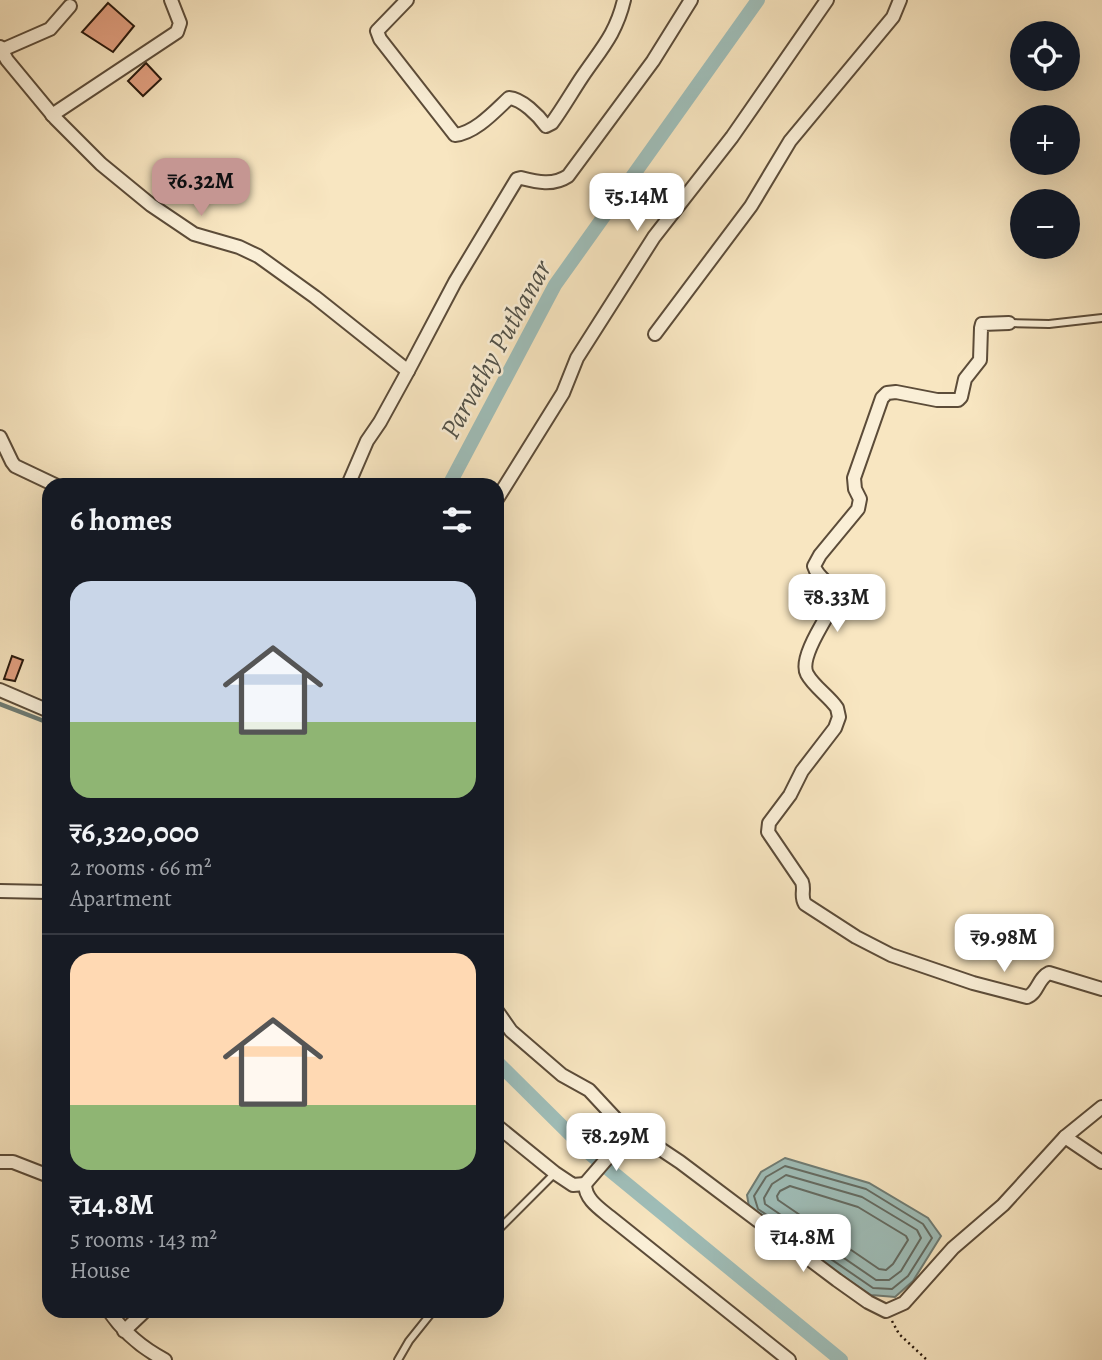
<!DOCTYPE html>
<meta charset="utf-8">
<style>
:root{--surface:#171b24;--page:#242831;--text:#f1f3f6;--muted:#9ea1a6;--line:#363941;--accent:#c59692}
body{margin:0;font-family:Alegreya,serif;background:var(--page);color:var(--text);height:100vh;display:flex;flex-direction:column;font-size:26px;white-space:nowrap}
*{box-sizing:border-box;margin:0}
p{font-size:23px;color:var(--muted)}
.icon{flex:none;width:38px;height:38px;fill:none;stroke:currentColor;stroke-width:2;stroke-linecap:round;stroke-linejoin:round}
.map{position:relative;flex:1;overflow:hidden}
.sheet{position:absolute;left:42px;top:478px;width:462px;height:840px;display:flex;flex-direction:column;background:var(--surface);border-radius:21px;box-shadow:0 7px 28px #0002}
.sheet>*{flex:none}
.tools{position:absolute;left:1010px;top:21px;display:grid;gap:14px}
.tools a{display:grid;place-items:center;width:70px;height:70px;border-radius:50%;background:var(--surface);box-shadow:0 7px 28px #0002;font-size:35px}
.price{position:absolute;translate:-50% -60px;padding:0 16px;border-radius:14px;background:#fff;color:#222;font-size:23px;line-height:46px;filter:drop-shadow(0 2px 4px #0008)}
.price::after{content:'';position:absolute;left:50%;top:42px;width:21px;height:16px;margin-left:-10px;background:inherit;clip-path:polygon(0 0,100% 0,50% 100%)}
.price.active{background:var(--accent);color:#111}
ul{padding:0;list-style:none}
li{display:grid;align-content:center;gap:14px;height:371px;padding:0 28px}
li+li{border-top:2px solid var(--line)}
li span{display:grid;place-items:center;height:217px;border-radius:21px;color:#555}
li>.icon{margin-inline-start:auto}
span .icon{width:126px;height:126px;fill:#fffc;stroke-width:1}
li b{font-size:30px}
h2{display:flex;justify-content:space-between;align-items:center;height:84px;padding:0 28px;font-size:30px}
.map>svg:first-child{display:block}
.water{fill:#9fbeb9;stroke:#6f7c74;stroke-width:2}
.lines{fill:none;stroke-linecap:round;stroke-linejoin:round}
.shore{stroke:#646b62;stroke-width:2}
.stream{stroke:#6f7c74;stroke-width:4.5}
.canal{stroke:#9fbeb9;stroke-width:14}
.building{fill:#e4a182;stroke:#28180c;stroke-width:2}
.service-casing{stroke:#5c4c39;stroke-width:10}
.minor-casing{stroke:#5c4c39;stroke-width:16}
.path{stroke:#28180c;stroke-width:2.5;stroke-dasharray:2 3.5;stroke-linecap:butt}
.service{stroke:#faefd7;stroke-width:6}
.minor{stroke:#faefd7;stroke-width:12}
.labels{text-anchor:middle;stroke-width:5;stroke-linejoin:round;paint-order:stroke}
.water-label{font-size:28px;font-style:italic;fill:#525249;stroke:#faefd7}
</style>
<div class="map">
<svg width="1102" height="1360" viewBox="0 0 1102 1360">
<rect width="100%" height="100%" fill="#f8e6c1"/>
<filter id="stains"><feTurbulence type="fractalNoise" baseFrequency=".00286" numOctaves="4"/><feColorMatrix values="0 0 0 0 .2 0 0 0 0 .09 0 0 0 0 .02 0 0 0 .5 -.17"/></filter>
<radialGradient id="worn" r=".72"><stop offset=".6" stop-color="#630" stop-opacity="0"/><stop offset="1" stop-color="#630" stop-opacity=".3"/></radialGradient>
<path class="water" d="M785 1158 869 1183 928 1218 941 1236 913 1281 895 1297 871 1295 750 1213 747 1195 761 1172Z"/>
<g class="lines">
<g class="shore">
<path d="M785 1166 866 1189 923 1224 932 1238 908 1276 892 1289 873 1288 758 1209 754 1196 766 1177Z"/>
<path d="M786 1175 862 1197 917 1230 921 1238 901 1271 889 1280H876L765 1204 764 1198 772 1184Z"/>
<path d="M790 1186 858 1207 906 1236 908 1240 893 1264 886 1270 879 1269 778 1200 777 1196 780 1191Z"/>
</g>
<path class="stream" d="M0 704 49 723"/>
<g class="canal">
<path d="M449 485 555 285 758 0"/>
<path d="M497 1062 589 1153 841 1360"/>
</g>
</g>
<g class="building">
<path d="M108 3 134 26 113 52 82 32Z"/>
<path d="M146 63 161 79 143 96 128 81Z"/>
<path d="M12 656 23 660 15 681 4 679Z"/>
</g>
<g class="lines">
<defs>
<g id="service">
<path d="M1010 323 1049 324 1102 318"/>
<path d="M497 1231 555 1173"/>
<path d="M398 1360 409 1341 433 1311"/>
</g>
<g id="minor">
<path d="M407 0 377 31 380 39 455 135C475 133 494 112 509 98 522 99 538 115 546 126L552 123C563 108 572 92 582 77 601 49 616 34 624 0"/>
<path d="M0 47 7 60 55 118 101 164 151 205 194 234 239 247 258 256 315 297 408 371"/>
<path d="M2 50 50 29 70 6"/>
<path d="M52 115 177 32 180 23 171 0"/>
<path d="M1009 323 982 324 981 328 980 360 965 379 961 397 958 400H937L896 392 887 393 882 398 854 478 855 489 860 499 858 509 820 555 814 566C818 580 835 584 837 598 829 615 798 657 807 674 814 687 829 696 837 708L839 717 835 728 802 771 790 795 769 823 768 832 802 882C805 890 800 896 805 904L856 937 891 955 973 983 1027 997C1038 993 1038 978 1049 973L1102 989"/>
<path d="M655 334 751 206 790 141 893 17 900 0"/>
<path d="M0 437 12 462 15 466 55 485"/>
<path d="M348 485 367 441 380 422 408 371 455 282 517 179 521 178C537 182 553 186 568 176L653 61 691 0"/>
<path d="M497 499 563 393 577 358 654 237 732 137 827 0"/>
<path d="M0 690 49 711"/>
<path d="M0 891 48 892"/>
<path d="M497 1011 511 1031 562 1075 589 1090 629 1133 647 1140 680 1162 837 1280 868 1302 886 1311 904 1303 953 1248 1003 1205 1065 1137 1102 1107"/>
<path d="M497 1126 555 1173 573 1185 585 1184C585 1199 599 1208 610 1217L789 1360"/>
<path d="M1065 1137 1102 1162"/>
<path d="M0 1162H13L49 1176"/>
<path d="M585 1184 629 1133"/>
<path d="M109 1311C124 1333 142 1348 165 1360"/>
<path d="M124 1331 145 1311"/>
</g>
</defs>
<use href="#service" class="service-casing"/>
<use href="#minor" class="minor-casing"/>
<path class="path" d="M892 1321 899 1334 927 1360"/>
<use href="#service" class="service"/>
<use href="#minor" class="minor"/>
</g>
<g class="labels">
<g class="water-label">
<text transform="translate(495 349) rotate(-61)" y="10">Parvathy Puthanar</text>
</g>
</g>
<rect width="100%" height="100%" filter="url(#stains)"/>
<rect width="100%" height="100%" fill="url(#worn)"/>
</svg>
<div class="tools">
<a><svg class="icon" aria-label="locate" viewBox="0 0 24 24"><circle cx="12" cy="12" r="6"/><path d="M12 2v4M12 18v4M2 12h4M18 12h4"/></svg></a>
<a>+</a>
<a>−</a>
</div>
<b class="price active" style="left:201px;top:218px">₹6.32M</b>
<b class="price" style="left:637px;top:233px">₹5.14M</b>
<b class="price" style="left:837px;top:634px">₹8.33M</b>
<b class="price" style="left:1004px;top:974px">₹9.98M</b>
<b class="price" style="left:616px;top:1173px">₹8.29M</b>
<b class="price" style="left:803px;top:1274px">₹14.8M</b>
<section class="sheet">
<h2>6 homes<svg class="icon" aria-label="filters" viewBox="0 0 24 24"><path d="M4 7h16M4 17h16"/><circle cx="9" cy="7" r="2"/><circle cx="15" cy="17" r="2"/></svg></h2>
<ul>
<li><span style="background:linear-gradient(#c9d6e8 65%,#8fb573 0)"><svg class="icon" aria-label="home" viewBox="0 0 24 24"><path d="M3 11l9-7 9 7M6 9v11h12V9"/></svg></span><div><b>₹6,320,000</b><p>2 rooms · 66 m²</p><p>Apartment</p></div></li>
<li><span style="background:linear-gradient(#ffd9b3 70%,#8fb573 0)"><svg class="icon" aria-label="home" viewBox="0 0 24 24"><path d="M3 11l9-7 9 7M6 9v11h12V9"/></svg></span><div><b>₹14.8M</b><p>5 rooms · 143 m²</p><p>House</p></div></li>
</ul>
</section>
</div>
